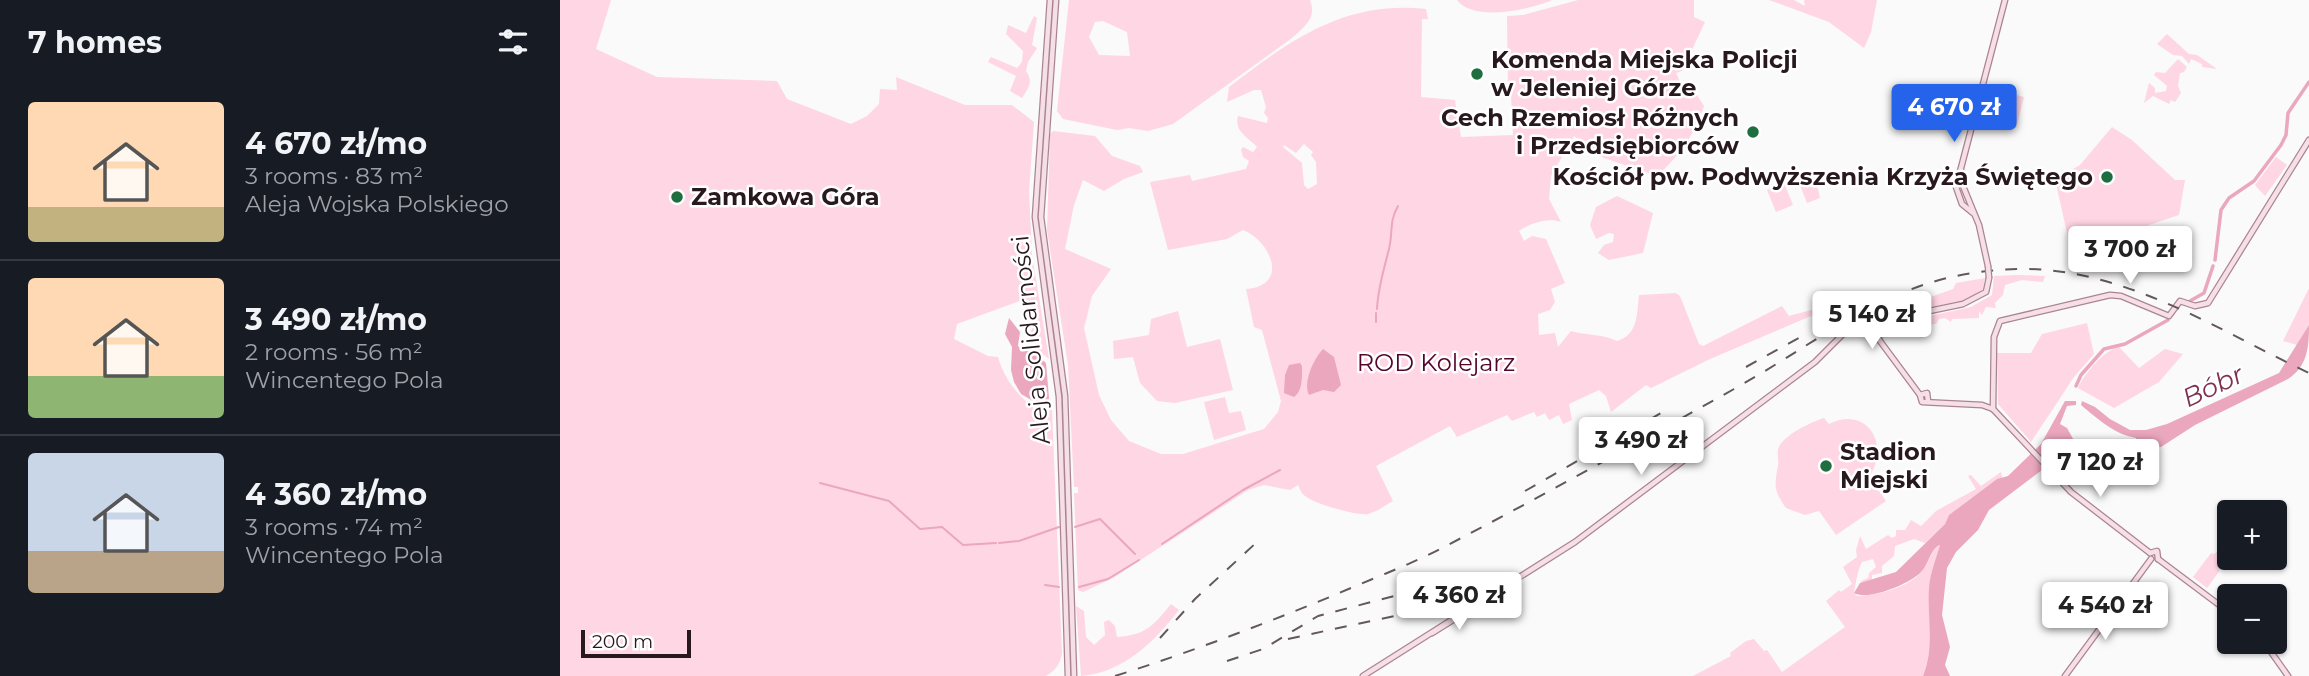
<!DOCTYPE html>
<meta charset="utf-8">
<style>
:root{--surface:#171b24;--page:#20242c;--text:#f1f3f6;--muted:#9ea1a6;--line:#363941;--accent:#2563eb}
body{margin:0;font-family:Montserrat,sans-serif;background:var(--page);color:var(--text);height:100vh;display:flex;flex-direction:column;font-size:26px;white-space:nowrap}
*{box-sizing:border-box;margin:0}
p{font-size:23px;color:var(--muted)}
.icon{flex:none;width:38px;height:38px;fill:none;stroke:currentColor;stroke-width:2;stroke-linecap:round;stroke-linejoin:round}
.map{position:relative;flex:1;overflow:hidden}
.details{display:flex;flex-direction:column;background:var(--surface);width:560px}
.details>*{flex:none}
.controls{position:absolute;left:1657px;top:500px;display:grid;gap:14px}
.controls a{display:grid;place-items:center;width:70px;height:70px;border-radius:7px;background:var(--surface);box-shadow:0 2px 5px #0004;font-size:35px}
.scale{position:absolute;left:21px;bottom:18px;width:110px;box-sizing:border-box;padding-left:7px;border:4px solid #28191e;border-top:0;font-size:19px;line-height:24px;white-space:nowrap;color:#28191e;-webkit-text-stroke:5px #fff;paint-order:stroke}
.price{position:absolute;translate:-50% -60px;padding:0 16px;border-radius:7px;background:#fff;color:#222;font-size:23px;line-height:46px;filter:drop-shadow(0 2px 4px #0008)}
.price::after{content:'';position:absolute;left:50%;top:42px;width:21px;height:16px;margin-left:-10px;background:inherit;clip-path:polygon(0 0,100% 0,50% 100%)}
.price.selected{background:var(--accent);color:#fff}
ul{padding:0;list-style:none}
li{display:flex;align-items:center;gap:21px;height:175px;padding:0 28px}
li+li{border-top:2px solid var(--line)}
li span{display:grid;place-items:center;flex:none;width:196px;height:140px;border-radius:7px;color:#555}
li>.icon{margin-inline-start:auto}
span .icon{width:84px;height:84px;fill:#fffc;stroke-width:1}
li b{font-size:30px}
h2{display:flex;justify-content:space-between;align-items:center;height:84px;padding:0 28px;font-size:30px}
main{display:flex;flex:1;min-height:0}
.map>svg:first-child{display:block}
.green{fill:#ffd6e3;fill-rule:evenodd}
.water{fill:#eaa7be}
.lines{fill:none;stroke-linecap:round;stroke-linejoin:round}
.stream{stroke:#eaa7be;stroke-width:2}
.canal{stroke:#eaa7be;stroke-width:3.5}
.secondary-casing{stroke:#aa8591;stroke-width:7}
.secondary{stroke:#f6dfe7;stroke-width:4.5}
.rail{stroke:#63585c;stroke-width:2;stroke-dasharray:12 12;stroke-linecap:butt}
.secondary-bridge-casing{stroke:#aa8591;stroke-width:7;stroke-linecap:butt}
.secondary-bridge{stroke:#f6dfe7;stroke-width:4.5}
.poi-dot{fill:#1f6e3f;stroke:#fff;stroke-width:2.5}
.labels{text-anchor:middle;stroke-width:5;stroke-linejoin:round;paint-order:stroke}
.poi-label{font-size:24px;font-weight:bold;fill:#28191e;stroke:#fff;text-anchor:start}
.street-label{font-size:24px;fill:#28191e;stroke:#fff}
.park-label{font-size:24px;fill:#54052d;stroke:#fff}
.water-label{font-size:26px;font-style:italic;fill:#803152;stroke:#fff}
</style>
<main>
<section class="details">
<h2>7 homes<svg class="icon" aria-label="filters" viewBox="0 0 24 24"><path d="M4 7h16M4 17h16"/><circle cx="9" cy="7" r="2"/><circle cx="15" cy="17" r="2"/></svg></h2>
<ul>
<li><span style="background:linear-gradient(#ffd9b3 75%,#c2b280 0)"><svg class="icon" aria-label="home" viewBox="0 0 24 24"><path d="M3 11l9-7 9 7M6 9v11h12V9"/></svg></span><div><b>4 670 zł/mo</b><p>3 rooms · 83 m²</p><p>Aleja Wojska Polskiego</p></div></li>
<li><span style="background:linear-gradient(#ffd9b3 70%,#8fb573 0)"><svg class="icon" aria-label="home" viewBox="0 0 24 24"><path d="M3 11l9-7 9 7M6 9v11h12V9"/></svg></span><div><b>3 490 zł/mo</b><p>2 rooms · 56 m²</p><p>Wincentego Pola</p></div></li>
<li><span style="background:linear-gradient(#c9d6e8 70%,#b9a48a 0)"><svg class="icon" aria-label="home" viewBox="0 0 24 24"><path d="M3 11l9-7 9 7M6 9v11h12V9"/></svg></span><div><b>4 360 zł/mo</b><p>3 rooms · 74 m²</p><p>Wincentego Pola</p></div></li>
</ul>
</section>
<div class="map">
<svg width="1749" height="676" viewBox="0 0 1749 676">
<rect width="100%" height="100%" fill="#fafafa"/>
<g class="green">
<path d="M0 0H51L36 49 97 77 217 81 227 99 291 124 307 116 319 104 320 89 337 90 336 77 405 105H452L474 122 469 191 472 255 489 359 466 341 475 323 462 300 397 324 394 339 428 356 438 357C445 382 462 400 482 415L492 409 502 653C500 664 496 670 486 676H0Z"/>
<path d="M509 0H750C757 18 745 26 732 38L613 124 588 131 569 128 557 130 503 119 497 111ZM543 21 567 32 570 56 539 55 529 37 535 22Z"/>
<path d="M897 0H992C969 10 913 22 897 0Z"/>
<path d="M1018 0H1134V17L1145 22 1122 71 1116 73 1119 79 1115 91 1137 95 1144 106C1134 136 1119 156 1097 176L1044 158 1014 136 991 176 989 199 1001 222C989 217 970 223 959 231L964 241 972 236 986 239 1005 283 991 289 995 302 990 310 978 314 979 335 995 333 998 347 1011 331C1027 336 1040 333 1057 341 1078 335 1077 314 1079 295L1116 293 1120 296 1139 344 1143 346 1222 306 1229 316 1255 309 1258 313 1150 359 1091 388 1086 385 1051 412 1046 396 1039 390 1009 404 1012 420 1003 424 999 415 989 420 985 413 977 417 974 412 952 421 947 415 897 437 890 426 816 466 833 501C826 505 816 512 808 514 797 516 751 503 744 495 741 493 740 489 738 485L730 490 704 485 688 490 553 578 523 592 518 590 514 493H518V487H514L508 365 487 230 490 134 493 131 535 136 552 156 580 166 583 172 564 179 544 191 523 180 514 205 505 249 551 269 532 296 524 328 539 395 551 420 569 441 601 454H623L704 429 718 412 721 401 702 330 694 327 686 289C730 286 711 241 683 230L667 239 608 250 590 182 630 175 632 181 686 169 689 161 683 157 681 150 683 147 693 152 697 147C688 137 674 132 678 116L707 123 708 118 704 113 706 107 701 90H694L667 102 669 87C729 41 784 0 866 9L868 19H862L861 97 895 100 901 137 953 135 951 95 948 92 947 16 963 15ZM744 144 753 152 751 155 756 162 757 184 748 189 744 185 742 163 723 147 724 145 736 153Z"/>
<path d="M1209 0H1234L1245 6 1244 0H1317L1311 32 1304 48 1269 22Z"/>
<path d="M474 16 477 18 472 45 477 48 468 62 466 71C474 82 468 88 462 98L450 91 456 76 428 62 431 57 457 68 462 62 463 51 446 34 448 25 466 33Z"/>
<path d="M1607 34 1629 54 1637 55 1657 69 1642 67V64L1631 59 1629 64 1622 56 1613 55 1597 44Z"/>
<path d="M1618 59 1627 67 1624 72 1620 73 1618 86 1621 93 1615 102 1611 100 1609 104 1593 96 1584 103 1589 83 1595 88V93L1606 91 1607 86 1594 75 1596 72 1605 73Z"/>
<path d="M1430 88 1464 97 1456 128 1422 119Z"/>
<path d="M1552 127 1572 140 1615 180H1625L1619 215 1511 251 1495 179 1520 165Z"/>
<path d="M1716 157 1727 165 1705 196 1695 185Z"/>
<path d="M1250 172 1255 175 1260 198 1247 203 1238 180 1241 175Z"/>
<path d="M1224 183 1233 205 1216 212 1207 190Z"/>
<path d="M1057 196 1093 213 1083 253 1049 260 1038 253 1044 245 1053 242 1054 234 1049 233 1036 239 1030 225 1036 207Z"/>
<path d="M1456 275 1485 276 1483 282 1462 280 1445 285 1443 295 1435 303 1436 308 1426 307 1422 315 1419 311V318L1392 319 1391 322 1385 318 1379 319 1376 324 1329 329 1328 325 1411 307 1432 295 1434 276Z"/>
<path d="M1425 278 1423 289 1409 299 1332 315 1334 310 1393 289 1396 283Z"/>
<path d="M1749 288V325L1737 345 1723 341Z"/>
<path d="M618 311 627 347 660 339 673 390 615 403 597 401 580 383 573 357 554 359 553 341 589 335 591 319Z"/>
<path d="M1527 323 1534 354 1514 377 1471 442 1438 404 1437 353H1471L1482 334Z"/>
<path d="M1559 347 1579 368 1605 349 1623 354 1599 382 1554 408 1518 388C1524 374 1544 350 1559 347Z"/>
<path d="M665 397 669 413 681 411 686 430 654 440 644 402Z"/>
<path d="M1264 418 1269 424C1307 405 1331 445 1309 477L1326 501 1276 535 1259 511 1245 515 1226 508C1214 491 1214 486 1218 466 1219 461 1217 454 1218 449 1223 435 1251 422 1264 418Z"/>
<path d="M1441 472 1443 480 1437 479 1389 515 1385 524 1365 543 1354 539 1335 546 1334 556 1322 566V573L1312 575V582L1302 584 1301 581 1308 578 1309 573 1316 567 1313 559 1302 562C1297 572 1296 582 1294 593L1297 596C1317 595 1349 588 1362 571 1369 563 1371 549 1380 545 1377 557 1371 569 1370 583 1366 615 1376 645 1363 676H1133L1171 656 1170 653 1186 641 1194 639 1204 651 1207 650 1222 672 1285 627 1266 601 1279 590 1281 592 1292 584 1283 567 1297 557 1296 550 1300 536 1306 549 1328 535 1332 538 1336 536V530H1345L1351 520 1361 526 1376 511 1416 489 1408 476 1411 475 1421 486Z"/>
<path d="M1665 534 1669 537V558L1647 588 1633 577 1651 553 1655 554 1662 544 1660 541Z"/>
<path d="M611 604 619 610C595 641 563 673 521 676L516 606 524 611 526 637 534 645 545 635 544 622 549 620 555 626 557 637C586 635 593 626 611 604Z"/>
</g>
<g class="water">
<path d="M449 318 460 332 458 346 461 349 473 352 486 363 489 398 485 408 461 394 454 382 451 370 452 347 445 334Z"/>
<path d="M1749 325C1749 346 1748 366 1728 379L1635 425 1601 447 1482 470 1429 510 1418 530 1396 552 1387 568 1382 615 1390 647 1385 665 1390 676H1363C1375 647 1367 619 1369 588 1370 573 1376 559 1380 545 1370 549 1369 564 1361 572 1350 584 1308 601 1294 593L1300 583 1336 572 1385 524 1389 515 1437 479 1448 476 1481 444 1505 401H1516V405L1507 406 1500 424 1507 428 1517 446 1532 448 1572 443 1577 441 1576 438C1554 434 1538 419 1521 405L1522 401 1535 407 1550 419 1570 430H1586L1607 424 1719 373Z"/>
<path d="M763 349 774 357 781 385 774 392 763 390 749 395C743 382 753 360 763 349Z"/>
<path d="M740 363 742 366C742 376 743 391 734 397L724 393 725 375 729 365Z"/>
</g>
<g class="lines">
<g class="stream">
<path d="M817 309C818 287 824 269 829 249 833 233 829 221 838 206"/>
<path d="M816 322V313"/>
<path d="M260 483 329 501 360 529 382 527 403 545 436 543"/>
<path d="M515 527 540 519 575 554"/>
<path d="M439 543 459 541 499 527"/>
<path d="M602 544 683 490 720 470"/>
<path d="M485 585 499 587"/>
<path d="M519 587 548 579 579 560"/>
</g>
<g class="canal">
<path d="M1655 260 1661 210 1669 198 1694 181 1721 145 1726 135 1728 113 1749 82"/>
<path d="M1630 301 1644 293 1653 266"/>
<path d="M1516 386 1521 375 1544 349 1565 344 1608 320"/>
</g>
<defs>
<g id="secondary">
<path d="M490 0 475 217 499 397 508 676"/>
<path d="M496 0 481 217 505 396 514 676"/>
<path d="M1401 171 1403 186 1419 225 1428 266"/>
<path d="M1413 213 1402 204 1396 187 1445 0"/>
<path d="M1313 324 1320 341 1360 395 1362 402 1422 405 1433 409 1511 492 1590 553"/>
<path d="M1360 395 1367 393 1368 401"/>
<path d="M1433 409 1434 337 1440 321 1550 295 1561 296 1609 316 1620 301 1635 306 1648 303 1749 140"/>
<path d="M1590 553 1597 551 1598 559"/>
<path d="M1598 559 1670 613"/>
<path d="M872 633 909 610"/>
<path d="M1704 642 1728 676"/>
<path d="M803 676 1015 542 1255 362 1284 333 1297 326 1403 304 1426 292 1429 278"/>
<path d="M1505 676 1591 559"/>
</g>
</defs>
<use href="#secondary" class="secondary-casing"/>
<use href="#secondary" class="secondary"/>
<g class="rail">
<path d="M1186 367 1244 335"/>
<path d="M965 491 1108 409"/>
<path d="M846 604 874 598"/>
<path d="M600 638 635 599 697 542"/>
<path d="M728 639 862 610"/>
<path d="M667 661 703 649 758 616 876 585"/>
<path d="M555 676C631 652 704 624 777 594 811 579 847 566 880 549 979 498 1077 443 1174 389 1278 331 1340 268 1468 269 1569 271 1660 331 1749 373"/>
</g>
<defs>
<path id="secondary-bridge" d="M1428 266 1429 278"/>
</defs>
<use href="#secondary-bridge" class="secondary-bridge-casing"/>
<use href="#secondary-bridge" class="secondary-bridge"/>
</g>
<g class="poi-dot">
<circle cx="917" cy="74" r="7"/>
<circle cx="1193" cy="132" r="7"/>
<circle cx="1547" cy="177" r="7"/>
<circle cx="117" cy="197" r="7"/>
<circle cx="1266" cy="466" r="7"/>
</g>
<g class="labels">
<g class="poi-label">
<text x="931" y="68">Komenda Miejska Policji<tspan x="931" dy="28">w Jeleniej Górze</tspan></text>
<text x="1179" y="126" text-anchor="end">Cech Rzemiosł Różnych<tspan x="1179" dy="28">i Przedsiębiorców</tspan></text>
<text x="1533" y="185" text-anchor="end">Kościół pw. Podwyższenia Krzyża Świętego</text>
<text x="131" y="205">Zamkowa Góra</text>
<text x="1280" y="460">Stadion<tspan x="1280" dy="28">Miejski</tspan></text>
</g>
<g class="street-label">
<text transform="translate(471 340) rotate(-96)" y="8">Aleja Solidarności</text>
</g>
<g class="park-label">
<text x="876" y="371">ROD Kolejarz</text>
</g>
<g class="water-label">
<text transform="translate(1653 386) rotate(-25)" y="9">Bóbr</text>
</g>
</g>
</svg>
<div class="controls">
<a>+</a>
<a>−</a>
</div>
<div class="scale">200 m</div>
<b class="price selected" style="left:1394px;top:144px">4 670 zł</b>
<b class="price" style="left:1570px;top:286px">3 700 zł</b>
<b class="price" style="left:1312px;top:351px">5 140 zł</b>
<b class="price" style="left:1081px;top:477px">3 490 zł</b>
<b class="price" style="left:1540px;top:499px">7 120 zł</b>
<b class="price" style="left:899px;top:632px">4 360 zł</b>
<b class="price" style="left:1545px;top:642px">4 540 zł</b>
</div>
</main>
